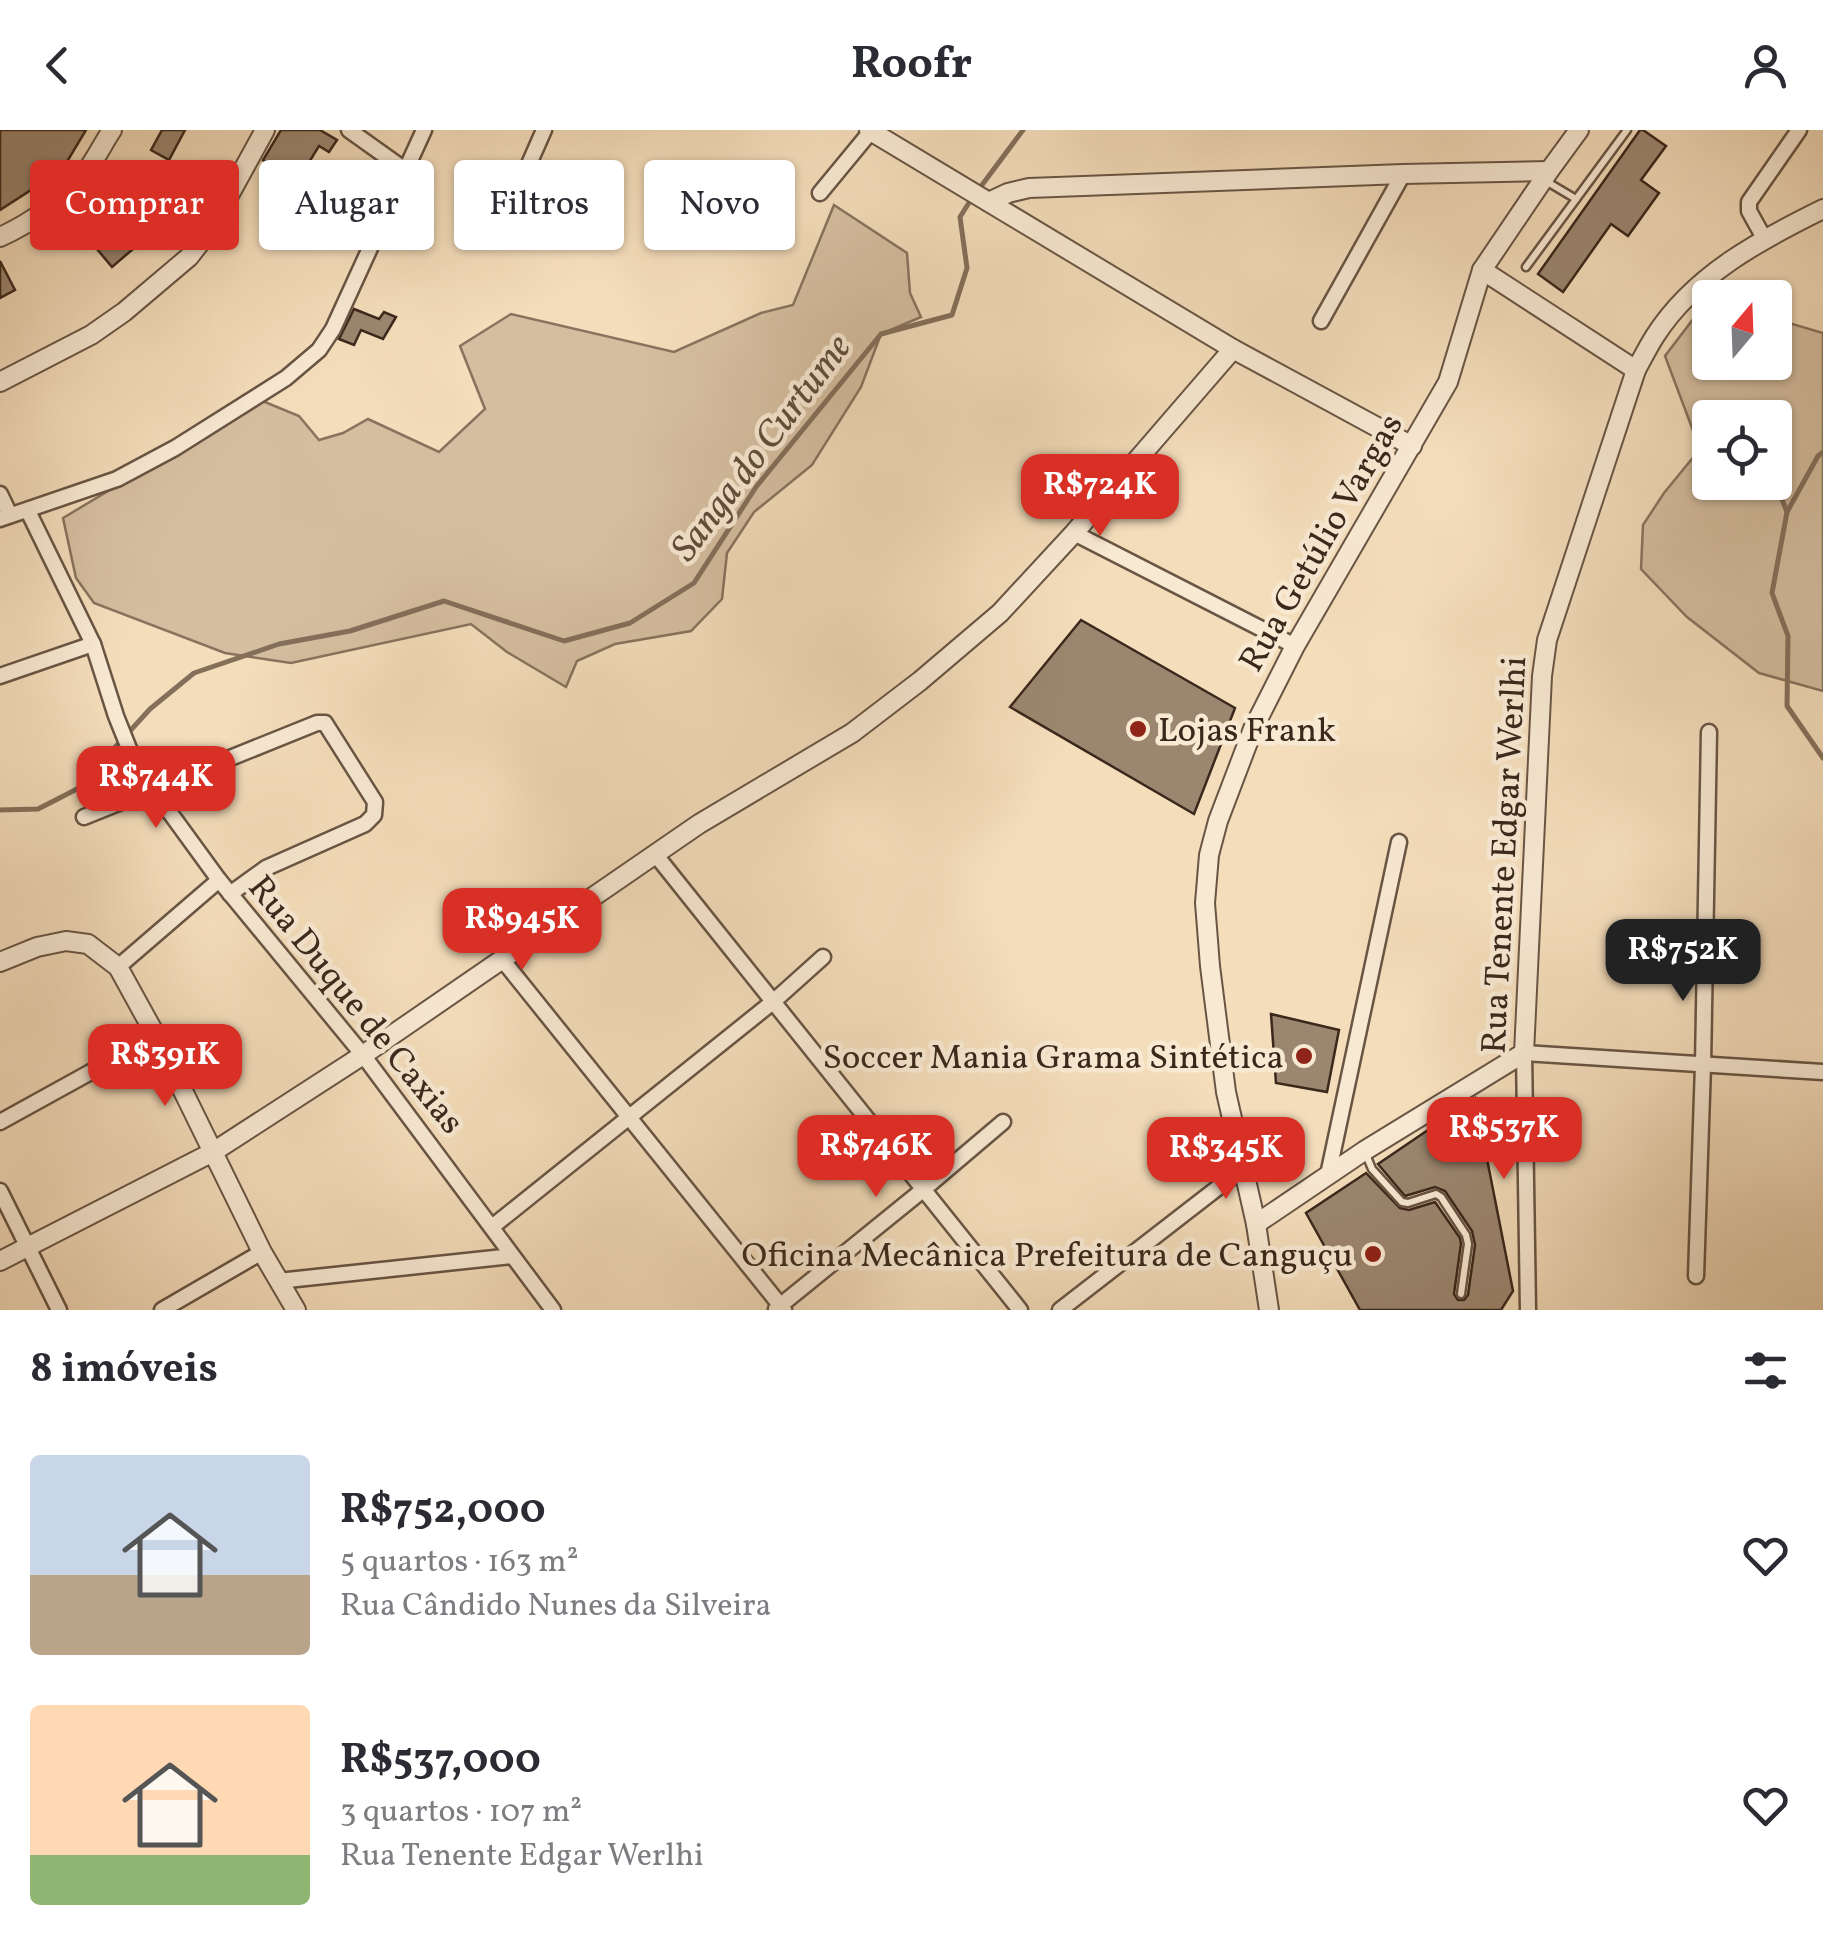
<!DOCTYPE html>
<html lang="pt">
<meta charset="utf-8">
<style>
:root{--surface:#fff;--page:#f2f2f3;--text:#2b2b33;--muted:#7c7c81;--accent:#d93025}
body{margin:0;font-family:Vollkorn,serif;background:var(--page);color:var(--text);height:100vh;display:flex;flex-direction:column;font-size:38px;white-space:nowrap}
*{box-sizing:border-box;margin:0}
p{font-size:32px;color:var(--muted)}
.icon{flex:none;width:55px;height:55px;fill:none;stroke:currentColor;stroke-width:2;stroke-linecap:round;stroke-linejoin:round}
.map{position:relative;height:1180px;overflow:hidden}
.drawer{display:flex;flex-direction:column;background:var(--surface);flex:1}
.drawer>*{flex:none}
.banner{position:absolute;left:30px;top:30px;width:1000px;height:90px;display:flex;gap:20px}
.needle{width:65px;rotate:19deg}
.fabs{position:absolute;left:1692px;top:150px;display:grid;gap:20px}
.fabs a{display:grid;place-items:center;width:100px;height:100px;border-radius:10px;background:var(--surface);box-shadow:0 2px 8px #0004;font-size:50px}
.price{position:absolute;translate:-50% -85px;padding:0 22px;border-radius:20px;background:var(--accent);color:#fff;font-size:32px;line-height:65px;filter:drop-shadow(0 2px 5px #0008)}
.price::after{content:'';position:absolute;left:50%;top:60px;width:30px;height:22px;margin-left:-15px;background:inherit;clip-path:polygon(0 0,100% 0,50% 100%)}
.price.current{background:#222;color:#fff}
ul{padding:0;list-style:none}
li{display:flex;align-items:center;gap:30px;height:250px;padding:0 30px}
li span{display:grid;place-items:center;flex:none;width:280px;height:200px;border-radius:10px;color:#555}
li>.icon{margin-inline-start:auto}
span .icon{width:120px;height:120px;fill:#fffc;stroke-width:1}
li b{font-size:42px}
h2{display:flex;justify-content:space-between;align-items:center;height:120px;padding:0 30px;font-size:42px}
.tag{padding:0 35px;border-radius:10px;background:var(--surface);box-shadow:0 2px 8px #0004;font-size:35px;line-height:90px}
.tag.current{background:var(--accent);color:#fff}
header{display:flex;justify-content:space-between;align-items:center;height:130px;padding:0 30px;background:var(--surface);font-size:45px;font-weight:700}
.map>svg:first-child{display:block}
.green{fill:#d5bea0;stroke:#88735e;stroke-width:2.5;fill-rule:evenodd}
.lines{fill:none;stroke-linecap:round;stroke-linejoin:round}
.stream{stroke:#846f5b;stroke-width:5}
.building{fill:#9b866f;stroke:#3b281c;stroke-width:2.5}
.service-casing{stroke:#695544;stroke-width:11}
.minor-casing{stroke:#695544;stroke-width:19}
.tertiary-casing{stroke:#695544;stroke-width:22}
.service{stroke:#f8e9d3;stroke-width:6}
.minor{stroke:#f8e9d3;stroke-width:14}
.tertiary{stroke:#f8e9d3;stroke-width:18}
.poi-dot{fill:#8f2418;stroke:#f8e9d3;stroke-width:4}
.labels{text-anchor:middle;stroke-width:9;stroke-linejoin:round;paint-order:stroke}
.street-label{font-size:35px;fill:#3b281c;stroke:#f8e9d3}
.poi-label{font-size:35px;fill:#3b281c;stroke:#f8e9d3;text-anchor:end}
.water-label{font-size:38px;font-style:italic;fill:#604c3c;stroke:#f8e9d3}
</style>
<header><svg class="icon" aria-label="back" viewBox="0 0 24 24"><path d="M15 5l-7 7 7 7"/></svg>Roofr<svg class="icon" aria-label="person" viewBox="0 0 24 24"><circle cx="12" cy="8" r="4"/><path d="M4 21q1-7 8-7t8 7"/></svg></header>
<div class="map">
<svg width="1823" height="1180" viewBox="0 0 1823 1180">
<rect width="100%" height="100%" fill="#f4ddbb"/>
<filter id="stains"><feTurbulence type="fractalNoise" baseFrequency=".002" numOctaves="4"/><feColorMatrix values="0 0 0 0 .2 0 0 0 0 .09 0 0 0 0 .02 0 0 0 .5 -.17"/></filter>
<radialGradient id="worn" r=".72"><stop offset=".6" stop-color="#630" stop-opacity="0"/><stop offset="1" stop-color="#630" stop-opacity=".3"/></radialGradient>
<g class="green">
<path d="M834 75 907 123 910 163 921 187 881 204 861 257 812 335 754 382 727 423 722 469 691 501 615 514 577 531 566 557 507 522 471 494 291 533 225 523 94 473 76 448 63 388 260 270 299 286 319 310 343 303 368 289 439 322 485 279 460 216 511 184 674 222 761 183 793 175Z"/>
<path d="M1710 179V232H1775V179L1792 194 1823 203V561L1759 543 1687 487 1641 439 1643 395 1664 363 1700 319 1665 226 1694 188ZM1710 288H1775V352H1710Z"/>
</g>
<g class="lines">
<g class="stream">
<path d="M979 59 1023 0"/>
<path d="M1743 285 1744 288"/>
<path d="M1823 322 1818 326 1787 382 1772 463 1788 506 1787 576 1823 628"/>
<path d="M1775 352 1787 382"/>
<path d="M0 680 38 679 77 659 150 579 194 543 279 514 350 501 444 471 564 511 630 493 694 453 756 357 881 204 952 185 967 138 960 87 972 68"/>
</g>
</g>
<g class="building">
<path d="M0 0H86L62 40 0 80Z"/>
<path d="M162 0H185L169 30 151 20Z"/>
<path d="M281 0H320L337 10 329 22 319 16 298 50 263 30Z"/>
<path d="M1640 0H1643L1666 16 1641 50 1659 63 1628 106 1611 94 1563 162 1538 144Z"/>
<path d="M105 70 140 113 112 137 76 94Z"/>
<path d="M0 131 15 160 0 168Z"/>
<path d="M354 179 379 189 384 182 396 187 383 209 361 200 354 215 339 209Z"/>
<path d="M1081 490 1235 578 1194 684 1010 577Z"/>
<path d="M1271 884 1339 900 1327 962 1276 953Z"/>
<path d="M1475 968 1513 1161 1501 1180H1360L1306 1083 1366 1043 1400 1078 1409 1080 1435 1072 1460 1108 1461 1114 1454 1164 1458 1170H1464L1468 1165 1475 1115 1472 1101 1445 1061 1435 1057 1405 1066 1378 1034Z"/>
</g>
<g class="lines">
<defs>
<g id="service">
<path d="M1544 50 1576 69"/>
<path d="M1526 137 1627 0"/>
<path d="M1365 1022 1372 1039 1402 1072 1408 1073 1436 1064 1441 1067 1466 1105 1468 1114 1461 1164"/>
</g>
<g id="minor">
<path d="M349 0 405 40"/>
<path d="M529 34 544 0"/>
<path d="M820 63 872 0"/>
<path d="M1764 108 1749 81V72L1799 0"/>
<path d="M1321 191 1403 44"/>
<path d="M0 364 10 385"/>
<path d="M28 381 93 514 116 586 132 626 152 658 219 750 363 925 553 1180"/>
<path d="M0 389 117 349 175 318 286 248 319 220 333 199 424 0"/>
<path d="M1074 403 1295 516"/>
<path d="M0 546 93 514"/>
<path d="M84 687 317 593H325L375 672 374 685 365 694 266 738 230 764"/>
<path d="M655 724 1020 1180"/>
<path d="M501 828 784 1180"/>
<path d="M118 837 219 750"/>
<path d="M0 992 156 906"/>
<path d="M1328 1045 1399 712"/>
<path d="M0 1061 59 1180"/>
<path d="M492 1097 774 871 823 827"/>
<path d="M1696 1146 1703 935 1709 602"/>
<path d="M278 1151 512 1126"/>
<path d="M776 1179 924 1059 1003 992"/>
<path d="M162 1180 262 1122"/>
<path d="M1060 1180 1242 1039"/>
<path d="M1528 1180 1524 923 1823 942"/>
</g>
<g id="tertiary">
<path d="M869 0 1233 219 1412 316"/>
<path d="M989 72 1008 63 1029 58 1403 44 1549 41"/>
<path d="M0 107C29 94 62 71 82 47 94 33 102 15 112 0"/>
<path d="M1482 140 1636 240"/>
<path d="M0 252 91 205 124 182 189 127 210 100 265 0"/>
<path d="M0 832 37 817 66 811 88 814 118 837 156 906 262 1122 296 1180"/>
<path d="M1256 1094 1364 1021 1524 923 1542 546 1547 510 1636 240C1642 229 1648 217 1655 206 1694 145 1760 110 1823 79"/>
<path d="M0 1131 213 1022 363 925 699 694 852 603 920 551 1000 483 1074 403 1233 219"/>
<path d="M1269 1180 1256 1094 1226 962 1210 836 1205 773 1209 725 1218 691 1253 599 1295 516 1448 252 1482 140 1549 41 1579 0"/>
</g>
</defs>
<use href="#service" class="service-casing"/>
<use href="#minor" class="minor-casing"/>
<use href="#tertiary" class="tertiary-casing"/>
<use href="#service" class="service"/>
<use href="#minor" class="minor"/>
<use href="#tertiary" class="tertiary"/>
</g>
<g class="poi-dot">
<circle cx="1138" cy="599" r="10"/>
<circle cx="1304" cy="926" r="10"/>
<circle cx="1373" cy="1124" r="10"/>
</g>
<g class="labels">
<g class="street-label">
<text transform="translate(1320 412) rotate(-60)" y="12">Rua Getúlio Vargas</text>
<text transform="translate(1503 725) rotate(-87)" y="12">Rua Tenente Edgar Werlhi</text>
<text transform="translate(357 874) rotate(51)" y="12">Rua Duque de Caxias</text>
</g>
<g class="poi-label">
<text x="1158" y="611" text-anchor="start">Lojas Frank</text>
<text x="1284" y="938">Soccer Mania Grama Sintética</text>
<text x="1353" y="1136">Oficina Mecânica Prefeitura de Canguçu</text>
</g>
<g class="water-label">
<text transform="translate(760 317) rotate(-53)" y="13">Sanga do Curtume</text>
</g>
</g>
<rect width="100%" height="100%" filter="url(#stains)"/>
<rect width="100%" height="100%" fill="url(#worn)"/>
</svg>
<div class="fabs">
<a><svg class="needle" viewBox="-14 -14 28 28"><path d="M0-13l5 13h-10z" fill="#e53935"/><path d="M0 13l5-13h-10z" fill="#7c7c81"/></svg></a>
<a><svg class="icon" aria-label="locate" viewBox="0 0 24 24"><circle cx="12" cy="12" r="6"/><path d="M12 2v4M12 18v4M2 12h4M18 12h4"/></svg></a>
</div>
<b class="price" style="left:1100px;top:409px">R$724K</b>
<b class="price" style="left:156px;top:701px">R$744K</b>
<b class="price" style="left:522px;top:843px">R$945K</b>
<b class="price current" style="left:1683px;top:874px">R$752K</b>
<b class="price" style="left:165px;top:979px">R$391K</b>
<b class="price" style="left:1504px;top:1052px">R$537K</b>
<b class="price" style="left:876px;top:1070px">R$746K</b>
<b class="price" style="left:1226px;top:1072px">R$345K</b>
<div class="banner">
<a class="tag current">Comprar</a>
<a class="tag">Alugar</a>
<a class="tag">Filtros</a>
<a class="tag">Novo</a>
</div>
</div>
<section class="drawer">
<h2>8 imóveis<svg class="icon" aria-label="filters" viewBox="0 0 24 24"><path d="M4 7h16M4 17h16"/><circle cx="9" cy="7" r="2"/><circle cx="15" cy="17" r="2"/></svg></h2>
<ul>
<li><span style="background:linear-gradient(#c9d6e8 60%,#b9a48a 0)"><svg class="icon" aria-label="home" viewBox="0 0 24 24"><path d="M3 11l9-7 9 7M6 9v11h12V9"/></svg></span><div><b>R$752,000</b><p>5 quartos · 163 m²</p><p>Rua Cândido Nunes da Silveira</p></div><svg class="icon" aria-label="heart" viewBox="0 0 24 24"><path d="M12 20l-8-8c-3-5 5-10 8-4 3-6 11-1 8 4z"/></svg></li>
<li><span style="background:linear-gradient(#ffd9b3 75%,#8fb573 0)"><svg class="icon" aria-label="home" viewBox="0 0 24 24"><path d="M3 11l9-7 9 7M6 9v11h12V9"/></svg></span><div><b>R$537,000</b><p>3 quartos · 107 m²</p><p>Rua Tenente Edgar Werlhi</p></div><svg class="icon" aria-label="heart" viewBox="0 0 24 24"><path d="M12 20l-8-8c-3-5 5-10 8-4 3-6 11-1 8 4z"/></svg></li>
</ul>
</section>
